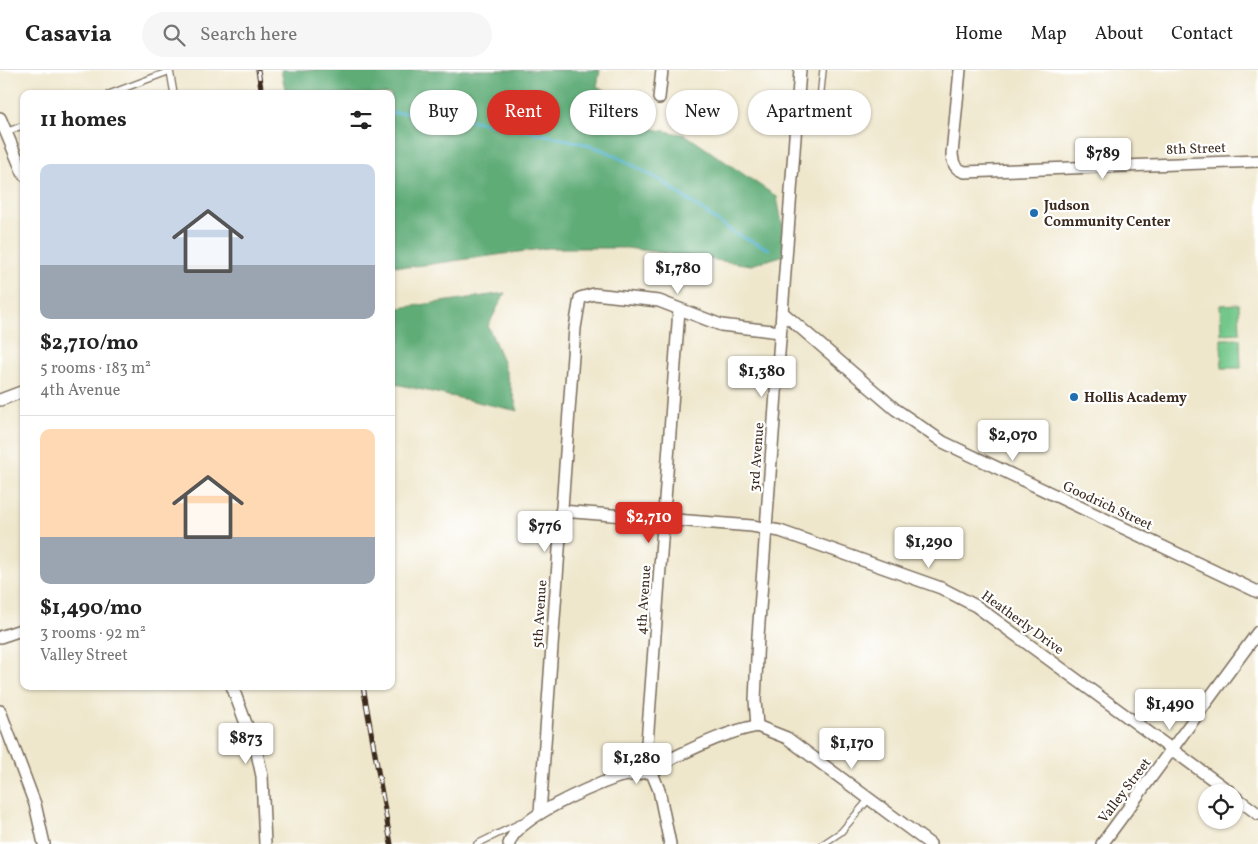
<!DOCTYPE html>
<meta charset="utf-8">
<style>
:root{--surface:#fff;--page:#f6f6f6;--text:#222;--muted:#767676;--line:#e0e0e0;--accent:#d93025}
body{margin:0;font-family:Vollkorn,serif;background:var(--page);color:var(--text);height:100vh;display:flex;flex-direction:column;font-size:19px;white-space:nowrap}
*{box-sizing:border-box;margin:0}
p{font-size:16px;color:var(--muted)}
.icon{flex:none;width:28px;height:28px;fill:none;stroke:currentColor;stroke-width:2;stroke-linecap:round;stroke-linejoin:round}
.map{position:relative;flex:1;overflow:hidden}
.side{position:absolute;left:20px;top:20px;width:375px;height:600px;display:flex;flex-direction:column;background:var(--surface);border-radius:10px;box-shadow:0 1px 4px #0004}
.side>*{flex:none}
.hud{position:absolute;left:410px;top:20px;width:475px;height:45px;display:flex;gap:10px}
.fabs{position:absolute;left:1198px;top:714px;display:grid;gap:10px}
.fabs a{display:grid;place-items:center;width:45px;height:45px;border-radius:50%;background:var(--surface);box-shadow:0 1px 4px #0004;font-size:25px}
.price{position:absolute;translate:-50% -42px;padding:0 11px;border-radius:5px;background:#fff;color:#222;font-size:16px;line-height:32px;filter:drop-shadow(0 1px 2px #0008)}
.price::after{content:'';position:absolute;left:50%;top:30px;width:15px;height:11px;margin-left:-8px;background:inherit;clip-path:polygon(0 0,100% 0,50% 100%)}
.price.current{background:var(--accent);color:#fff}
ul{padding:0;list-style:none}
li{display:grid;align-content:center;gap:10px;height:265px;padding:0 20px}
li+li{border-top:1px solid var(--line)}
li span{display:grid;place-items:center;height:155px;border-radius:10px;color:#555}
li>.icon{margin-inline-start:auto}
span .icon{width:90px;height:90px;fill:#fffc;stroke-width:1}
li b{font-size:21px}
h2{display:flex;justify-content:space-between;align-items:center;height:60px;padding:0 20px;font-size:21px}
.tag{padding:0 18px;border-radius:22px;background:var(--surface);box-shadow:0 1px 4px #0004;font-size:18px;line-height:45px}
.tag.current{background:var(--accent);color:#fff}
header{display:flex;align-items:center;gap:30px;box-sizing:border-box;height:70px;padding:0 25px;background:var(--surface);border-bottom:1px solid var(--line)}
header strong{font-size:24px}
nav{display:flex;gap:28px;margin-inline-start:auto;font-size:18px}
.search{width:350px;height:45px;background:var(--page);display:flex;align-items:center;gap:12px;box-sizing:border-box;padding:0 18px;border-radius:28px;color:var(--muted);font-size:19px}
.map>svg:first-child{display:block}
.green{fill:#73c78b;stroke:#577854}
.forest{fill:#5eac77;stroke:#4c6b4a}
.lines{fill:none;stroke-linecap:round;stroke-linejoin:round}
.stream{stroke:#4fb0ce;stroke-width:3}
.service-casing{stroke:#7a6c5b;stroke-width:8}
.minor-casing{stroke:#7a6c5b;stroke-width:14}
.service{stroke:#fff;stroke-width:5.5}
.minor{stroke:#fff;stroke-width:11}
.rail-casing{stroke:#3b2a1e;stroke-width:5}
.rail{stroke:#fff;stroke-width:3;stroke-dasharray:9;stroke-linecap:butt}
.poi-dot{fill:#1f6fb2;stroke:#fff;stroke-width:2}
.labels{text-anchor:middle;stroke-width:4.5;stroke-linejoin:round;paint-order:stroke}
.street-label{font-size:14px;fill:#3b2a1e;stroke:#fff}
.poi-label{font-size:14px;font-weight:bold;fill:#3b2a1e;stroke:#fff;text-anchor:start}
</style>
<header>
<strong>Casavia</strong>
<div class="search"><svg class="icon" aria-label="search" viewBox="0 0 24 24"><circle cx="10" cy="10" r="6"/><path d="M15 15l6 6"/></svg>Search here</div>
<nav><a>Home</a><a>Map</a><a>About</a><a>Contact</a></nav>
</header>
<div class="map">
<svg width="1258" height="774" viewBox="0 0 1258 774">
<rect width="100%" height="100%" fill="#fff"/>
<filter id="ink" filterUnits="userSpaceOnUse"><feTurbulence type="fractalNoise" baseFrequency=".02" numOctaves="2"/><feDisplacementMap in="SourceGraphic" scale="10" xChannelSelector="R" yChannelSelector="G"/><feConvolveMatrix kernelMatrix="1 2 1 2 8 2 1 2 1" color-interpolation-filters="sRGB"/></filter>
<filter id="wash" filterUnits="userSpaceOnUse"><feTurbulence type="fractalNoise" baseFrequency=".0096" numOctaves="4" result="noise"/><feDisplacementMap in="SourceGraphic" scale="20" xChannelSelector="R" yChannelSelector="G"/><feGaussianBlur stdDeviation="1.12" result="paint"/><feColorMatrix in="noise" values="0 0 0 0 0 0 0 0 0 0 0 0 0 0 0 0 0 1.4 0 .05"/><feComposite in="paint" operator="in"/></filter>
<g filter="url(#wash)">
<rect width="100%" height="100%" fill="#efe7cc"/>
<g class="green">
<path d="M1239 234 1240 263 1221 264 1220 235Z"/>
<path d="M1221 269H1240L1241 298H1222Z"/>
</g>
<g class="forest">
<path d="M281 0H600L597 17 643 34 637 56 686 65 777 127 788 184 751 195 627 178H548L409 197 391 195V24H286Z"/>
<path d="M505 223 488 256 502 289 518 341 391 313V239Z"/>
</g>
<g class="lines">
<path class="stream" d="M391 43 426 42 528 61 581 73 606 81 660 110 734 163 769 179"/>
</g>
</g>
<g filter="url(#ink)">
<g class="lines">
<defs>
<g id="service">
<path d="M109 24 170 1 174 24"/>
<path d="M819 39 823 0"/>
<path d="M6 62 24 55"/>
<path d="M477 774 520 753"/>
<path d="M823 774 841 762 869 729"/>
</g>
<g id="minor">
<path d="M960 0 952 84C953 94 955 99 965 102L1258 91"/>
<path d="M659 28 662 0"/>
<path d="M0 48 24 105"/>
<path d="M782 242 895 339 943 372 1258 522"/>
<path d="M0 330 24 321"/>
<path d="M561 441 752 456 780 461 941 518 976 536 1230 722"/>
<path d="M0 567 24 559"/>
<path d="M232 616 257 683 262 706 265 774"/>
<path d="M0 641 35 734 44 774"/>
<path d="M757 656 755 630 758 566 800 0"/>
<path d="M757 656 787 668 930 774"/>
<path d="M1234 726 1258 744"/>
<path d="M540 743 575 258 580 228 594 224 659 231 721 255 780 262"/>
<path d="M509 774C515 748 593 716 618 707 629 704 641 704 652 701 660 699 667 691 675 687 700 675 729 661 757 656"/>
<path d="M670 774 659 720 647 691V673L679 240"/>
<path d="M1102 774 1258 562"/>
</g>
</defs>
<use href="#service" class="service-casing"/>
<use href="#minor" class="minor-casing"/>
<use href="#service" class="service"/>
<use href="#minor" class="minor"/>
<defs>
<g id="rail">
<path d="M258 0 262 24"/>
<path d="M363 616 391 774"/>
</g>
</defs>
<use href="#rail" class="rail-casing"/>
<use href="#rail" class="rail"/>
</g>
</g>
<g class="poi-dot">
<circle cx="1034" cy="143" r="5"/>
<circle cx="1074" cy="327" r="5"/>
</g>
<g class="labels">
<g class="street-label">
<text transform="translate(1196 78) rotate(-2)" y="5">8th Street</text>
<text transform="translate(756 387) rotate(-86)" y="5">3rd Avenue</text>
<text transform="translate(1108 435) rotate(25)" y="5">Goodrich Street</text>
<text transform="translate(643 530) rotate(-86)" y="5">4th Avenue</text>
<text transform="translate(539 544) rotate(-86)" y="5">5th Avenue</text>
<text transform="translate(1023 552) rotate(36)" y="5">Heatherly Drive</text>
<text transform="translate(1124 720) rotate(-53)" y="5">Valley Street</text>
</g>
<g class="poi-label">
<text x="1044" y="140">Judson<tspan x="1044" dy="16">Community Center</tspan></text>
<text x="1084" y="332">Hollis Academy</text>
</g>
</g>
</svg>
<div class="fabs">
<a><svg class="icon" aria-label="locate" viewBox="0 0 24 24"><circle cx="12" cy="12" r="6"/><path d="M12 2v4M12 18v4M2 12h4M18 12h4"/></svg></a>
</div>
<b class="price" style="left:1103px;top:110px">$789</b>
<b class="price" style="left:678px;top:225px">$1,780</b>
<b class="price" style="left:762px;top:328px">$1,380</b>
<b class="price" style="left:1013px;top:392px">$2,070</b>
<b class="price current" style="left:649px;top:474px">$2,710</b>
<b class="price" style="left:545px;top:483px">$776</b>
<b class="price" style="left:929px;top:499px">$1,290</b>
<b class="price" style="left:1170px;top:661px">$1,490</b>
<b class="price" style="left:246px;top:695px">$873</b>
<b class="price" style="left:852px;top:700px">$1,170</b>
<b class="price" style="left:637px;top:715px">$1,280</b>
<div class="hud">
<a class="tag">Buy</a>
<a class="tag current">Rent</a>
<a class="tag">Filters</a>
<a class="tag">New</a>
<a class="tag">Apartment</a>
</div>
<section class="side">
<h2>11 homes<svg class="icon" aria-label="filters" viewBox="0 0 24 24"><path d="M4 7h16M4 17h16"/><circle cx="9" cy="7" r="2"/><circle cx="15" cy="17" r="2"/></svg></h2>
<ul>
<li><span style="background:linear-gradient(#c9d6e8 65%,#9aa5b1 0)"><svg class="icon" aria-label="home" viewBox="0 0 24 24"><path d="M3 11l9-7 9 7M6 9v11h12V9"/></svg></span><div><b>$2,710/mo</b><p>5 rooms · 183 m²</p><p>4th Avenue</p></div></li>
<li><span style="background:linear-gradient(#ffd9b3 70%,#9aa5b1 0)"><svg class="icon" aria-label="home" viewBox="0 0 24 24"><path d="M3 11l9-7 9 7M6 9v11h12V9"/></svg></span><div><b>$1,490/mo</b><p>3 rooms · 92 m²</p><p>Valley Street</p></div></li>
</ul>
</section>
</div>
